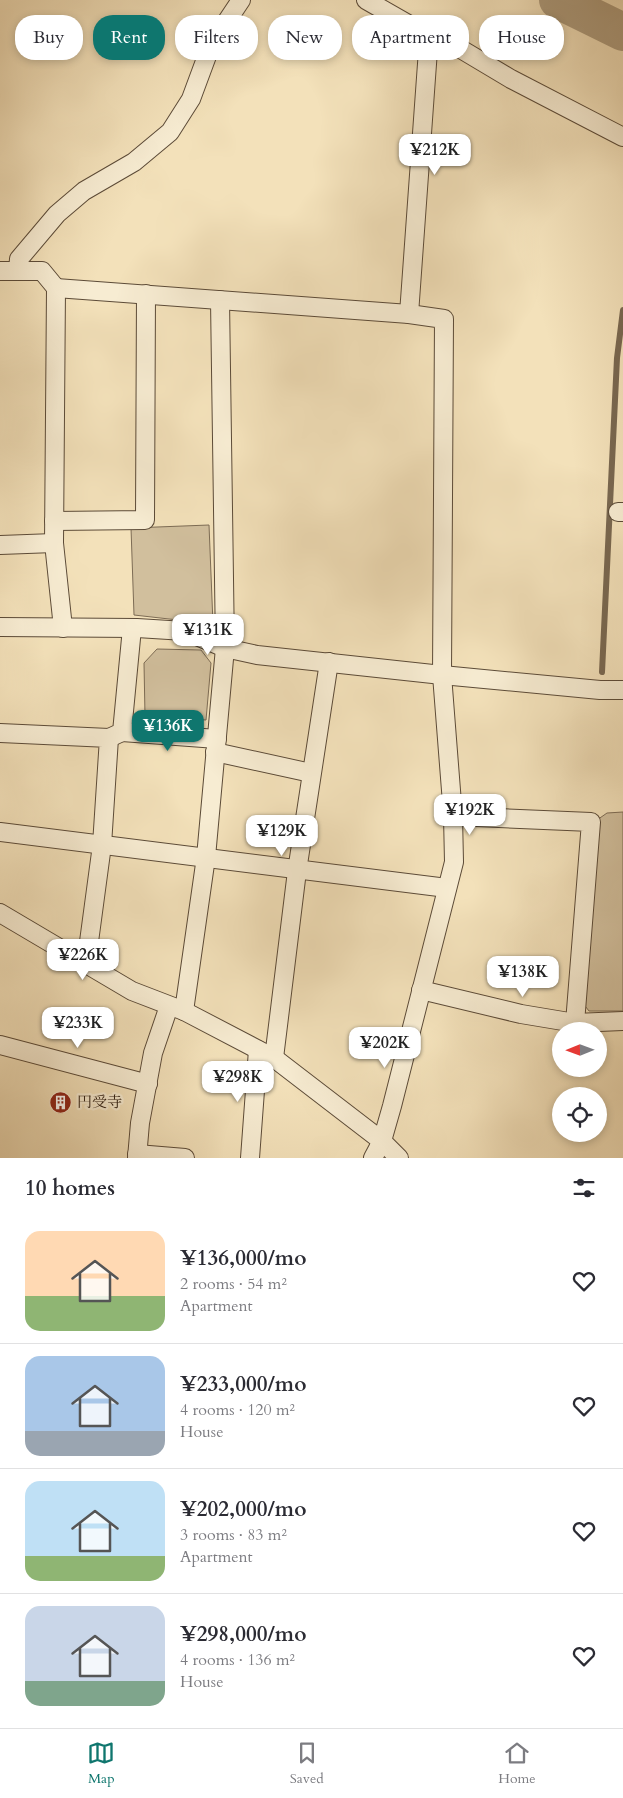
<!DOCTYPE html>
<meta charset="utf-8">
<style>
:root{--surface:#fff;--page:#f7f7f7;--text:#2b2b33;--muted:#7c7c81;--line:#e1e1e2;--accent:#0f766e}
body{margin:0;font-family:Cardo,"Noto Serif JP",serif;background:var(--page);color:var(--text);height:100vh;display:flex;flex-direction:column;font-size:19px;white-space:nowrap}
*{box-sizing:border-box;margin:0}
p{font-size:16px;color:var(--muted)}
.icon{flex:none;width:28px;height:28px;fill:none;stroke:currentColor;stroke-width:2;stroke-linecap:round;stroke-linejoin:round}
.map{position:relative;height:1158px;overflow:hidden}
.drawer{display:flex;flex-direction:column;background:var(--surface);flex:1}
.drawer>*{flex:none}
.banner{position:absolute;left:15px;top:15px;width:594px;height:45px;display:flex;gap:10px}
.needle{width:32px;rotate:269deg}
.buttons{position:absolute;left:552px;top:1022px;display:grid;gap:10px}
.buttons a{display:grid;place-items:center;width:55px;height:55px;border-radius:50%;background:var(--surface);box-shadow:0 2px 8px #0003;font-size:25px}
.price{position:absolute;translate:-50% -42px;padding:0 11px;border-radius:10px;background:#fff;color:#222;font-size:16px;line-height:32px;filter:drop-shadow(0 1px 2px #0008)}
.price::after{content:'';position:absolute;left:50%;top:30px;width:15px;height:11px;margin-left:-8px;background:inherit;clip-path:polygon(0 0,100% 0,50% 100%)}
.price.current{background:var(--accent);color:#fff}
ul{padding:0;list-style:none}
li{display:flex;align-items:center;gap:15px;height:125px;padding:0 25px}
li+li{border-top:1px solid var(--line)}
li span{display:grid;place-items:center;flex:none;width:140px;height:100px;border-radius:15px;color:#555}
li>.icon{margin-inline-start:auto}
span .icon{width:60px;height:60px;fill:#fffc;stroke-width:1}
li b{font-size:21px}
h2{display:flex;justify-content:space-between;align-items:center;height:60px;padding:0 25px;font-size:21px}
.pill{padding:0 18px;border-radius:20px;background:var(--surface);box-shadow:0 2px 8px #0003;font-size:18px;line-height:45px}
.pill.current{background:var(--accent);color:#fff}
.menu{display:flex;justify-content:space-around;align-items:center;height:70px;border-top:1px solid var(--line);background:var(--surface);font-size:14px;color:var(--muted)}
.menu a{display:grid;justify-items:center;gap:2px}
.menu .current{color:var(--accent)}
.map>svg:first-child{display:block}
.green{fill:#d1bf9d;stroke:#7d6c55}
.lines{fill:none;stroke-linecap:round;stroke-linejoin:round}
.stream{stroke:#796851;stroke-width:6}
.river{stroke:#ae9d7f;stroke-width:38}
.minor-casing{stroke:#5c4b38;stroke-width:20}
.minor{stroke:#f7ecd2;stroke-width:18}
.labels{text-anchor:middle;stroke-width:4.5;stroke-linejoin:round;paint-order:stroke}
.poi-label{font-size:15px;fill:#29190d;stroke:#f7ecd2;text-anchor:start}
</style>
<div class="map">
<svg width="623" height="1158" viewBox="0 0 623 1158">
<rect width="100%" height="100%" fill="#f3e1ba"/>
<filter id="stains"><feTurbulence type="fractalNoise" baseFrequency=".004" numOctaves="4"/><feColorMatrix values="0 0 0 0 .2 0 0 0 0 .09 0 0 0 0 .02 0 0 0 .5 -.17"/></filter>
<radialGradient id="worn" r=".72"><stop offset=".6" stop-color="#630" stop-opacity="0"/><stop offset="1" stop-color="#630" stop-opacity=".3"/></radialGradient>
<g class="green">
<path d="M209 525 213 624 134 615 131 528Z"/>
<path d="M157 649 201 650 211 663 206 720 145 716 144 663Z"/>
<path d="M623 812V1011H589L582 1002 597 820 607 813Z"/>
</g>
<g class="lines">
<path class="stream" d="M602 672 617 358 623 310"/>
<path class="river" d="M558 0 623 32"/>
<defs>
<g id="minor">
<path d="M366 0 429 36 454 45 511 79 623 137"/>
<path d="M0 271H42L56 288 54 543 63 628"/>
<path d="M18 271 19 259 57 214 84 191 134 162 170 132 191 99 211 45 241 0"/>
<path d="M56 288 409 314 444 319 442 675 453 816 454 862 392 1106 382 1141 373 1158"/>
<path d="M409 314 429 36"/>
<path d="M618 512H623"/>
<path d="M54 521 145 520 146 294"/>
<path d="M0 545 54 543"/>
<path d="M0 627 137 628 185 631 225 648 257 655 442 675 600 690H623"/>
<path d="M122 732 217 739"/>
<path d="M0 733 109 738 102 845 86 964"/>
<path d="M109 738 122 732 132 628"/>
<path d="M215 752 311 773"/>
<path d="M453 816 591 822 575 1023"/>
<path d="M0 832 447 888"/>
<path d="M0 913 132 991 184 1011 274 1058 382 1141 399 1158"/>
<path d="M421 990 521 1014 575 1023 623 1021"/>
<path d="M184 1011 206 857 225 648 220 300"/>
<path d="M0 1045 148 1084"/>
<path d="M274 1058 297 871 329 662"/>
<path d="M137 1154 185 1158"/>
<path d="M137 1158 140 1123 153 1053 169 1006"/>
<path d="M250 1158 258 1050"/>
</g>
</defs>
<use href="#minor" class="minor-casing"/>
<use href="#minor" class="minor"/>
</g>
<defs>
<symbol id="building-disc" viewBox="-11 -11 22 22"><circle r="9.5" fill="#8f2418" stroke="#f7ecd2"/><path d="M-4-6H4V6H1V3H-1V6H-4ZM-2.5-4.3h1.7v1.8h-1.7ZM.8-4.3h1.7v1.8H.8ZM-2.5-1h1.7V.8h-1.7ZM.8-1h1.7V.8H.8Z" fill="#fff"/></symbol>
</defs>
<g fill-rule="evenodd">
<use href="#building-disc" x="48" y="1090" width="25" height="25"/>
</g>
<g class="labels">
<g class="poi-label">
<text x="77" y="1107">円受寺</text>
</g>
</g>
<rect width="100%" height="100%" filter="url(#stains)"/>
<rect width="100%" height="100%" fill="url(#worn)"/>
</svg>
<div class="buttons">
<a><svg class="needle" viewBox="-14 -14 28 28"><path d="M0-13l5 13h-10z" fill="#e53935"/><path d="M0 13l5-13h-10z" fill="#7c7c81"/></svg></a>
<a><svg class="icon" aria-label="locate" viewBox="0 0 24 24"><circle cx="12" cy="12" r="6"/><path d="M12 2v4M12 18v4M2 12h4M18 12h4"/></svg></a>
</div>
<b class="price" style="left:435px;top:176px">¥212K</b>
<b class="price" style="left:208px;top:656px">¥131K</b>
<b class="price current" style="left:168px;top:752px">¥136K</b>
<b class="price" style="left:470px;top:836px">¥192K</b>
<b class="price" style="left:282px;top:857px">¥129K</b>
<b class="price" style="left:83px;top:981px">¥226K</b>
<b class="price" style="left:523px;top:998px">¥138K</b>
<b class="price" style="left:78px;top:1049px">¥233K</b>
<b class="price" style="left:385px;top:1069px">¥202K</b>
<b class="price" style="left:238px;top:1103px">¥298K</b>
<div class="banner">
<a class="pill">Buy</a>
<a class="pill current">Rent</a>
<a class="pill">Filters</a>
<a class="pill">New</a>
<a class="pill">Apartment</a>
<a class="pill">House</a>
</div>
</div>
<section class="drawer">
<h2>10 homes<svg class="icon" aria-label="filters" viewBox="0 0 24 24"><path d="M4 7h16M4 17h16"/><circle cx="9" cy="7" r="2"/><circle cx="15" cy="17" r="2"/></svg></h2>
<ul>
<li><span style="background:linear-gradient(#ffd9b3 65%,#8fb573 0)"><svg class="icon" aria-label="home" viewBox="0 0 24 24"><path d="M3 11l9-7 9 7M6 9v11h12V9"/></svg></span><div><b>¥136,000/mo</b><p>2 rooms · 54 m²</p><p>Apartment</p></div><svg class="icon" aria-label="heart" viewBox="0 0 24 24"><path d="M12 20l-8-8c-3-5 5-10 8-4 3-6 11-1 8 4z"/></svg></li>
<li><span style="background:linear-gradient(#a9c7e8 75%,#9aa5b1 0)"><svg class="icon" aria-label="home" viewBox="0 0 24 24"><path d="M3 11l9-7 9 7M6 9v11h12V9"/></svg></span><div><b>¥233,000/mo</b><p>4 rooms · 120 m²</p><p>House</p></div><svg class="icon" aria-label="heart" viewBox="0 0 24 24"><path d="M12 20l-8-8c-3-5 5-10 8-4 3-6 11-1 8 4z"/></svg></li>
<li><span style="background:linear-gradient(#bfe0f5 75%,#8fb573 0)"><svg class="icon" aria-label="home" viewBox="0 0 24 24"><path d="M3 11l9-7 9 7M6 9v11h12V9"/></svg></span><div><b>¥202,000/mo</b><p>3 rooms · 83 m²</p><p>Apartment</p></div><svg class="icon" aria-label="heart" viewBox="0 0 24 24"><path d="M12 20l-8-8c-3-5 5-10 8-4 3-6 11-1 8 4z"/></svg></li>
<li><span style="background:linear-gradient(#c9d6e8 75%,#7fa58c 0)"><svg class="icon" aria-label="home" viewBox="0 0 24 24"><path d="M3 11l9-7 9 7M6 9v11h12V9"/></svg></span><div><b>¥298,000/mo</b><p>4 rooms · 136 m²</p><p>House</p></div><svg class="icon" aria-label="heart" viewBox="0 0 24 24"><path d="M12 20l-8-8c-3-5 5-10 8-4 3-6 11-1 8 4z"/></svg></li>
</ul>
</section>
<nav class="menu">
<a class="current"><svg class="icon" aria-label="map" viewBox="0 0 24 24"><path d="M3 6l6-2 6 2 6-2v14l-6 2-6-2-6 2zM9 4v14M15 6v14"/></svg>Map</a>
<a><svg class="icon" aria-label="saved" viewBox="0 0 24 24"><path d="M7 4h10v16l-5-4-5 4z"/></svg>Saved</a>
<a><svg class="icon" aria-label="home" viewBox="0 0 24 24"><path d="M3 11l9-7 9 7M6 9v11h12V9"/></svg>Home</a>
</nav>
